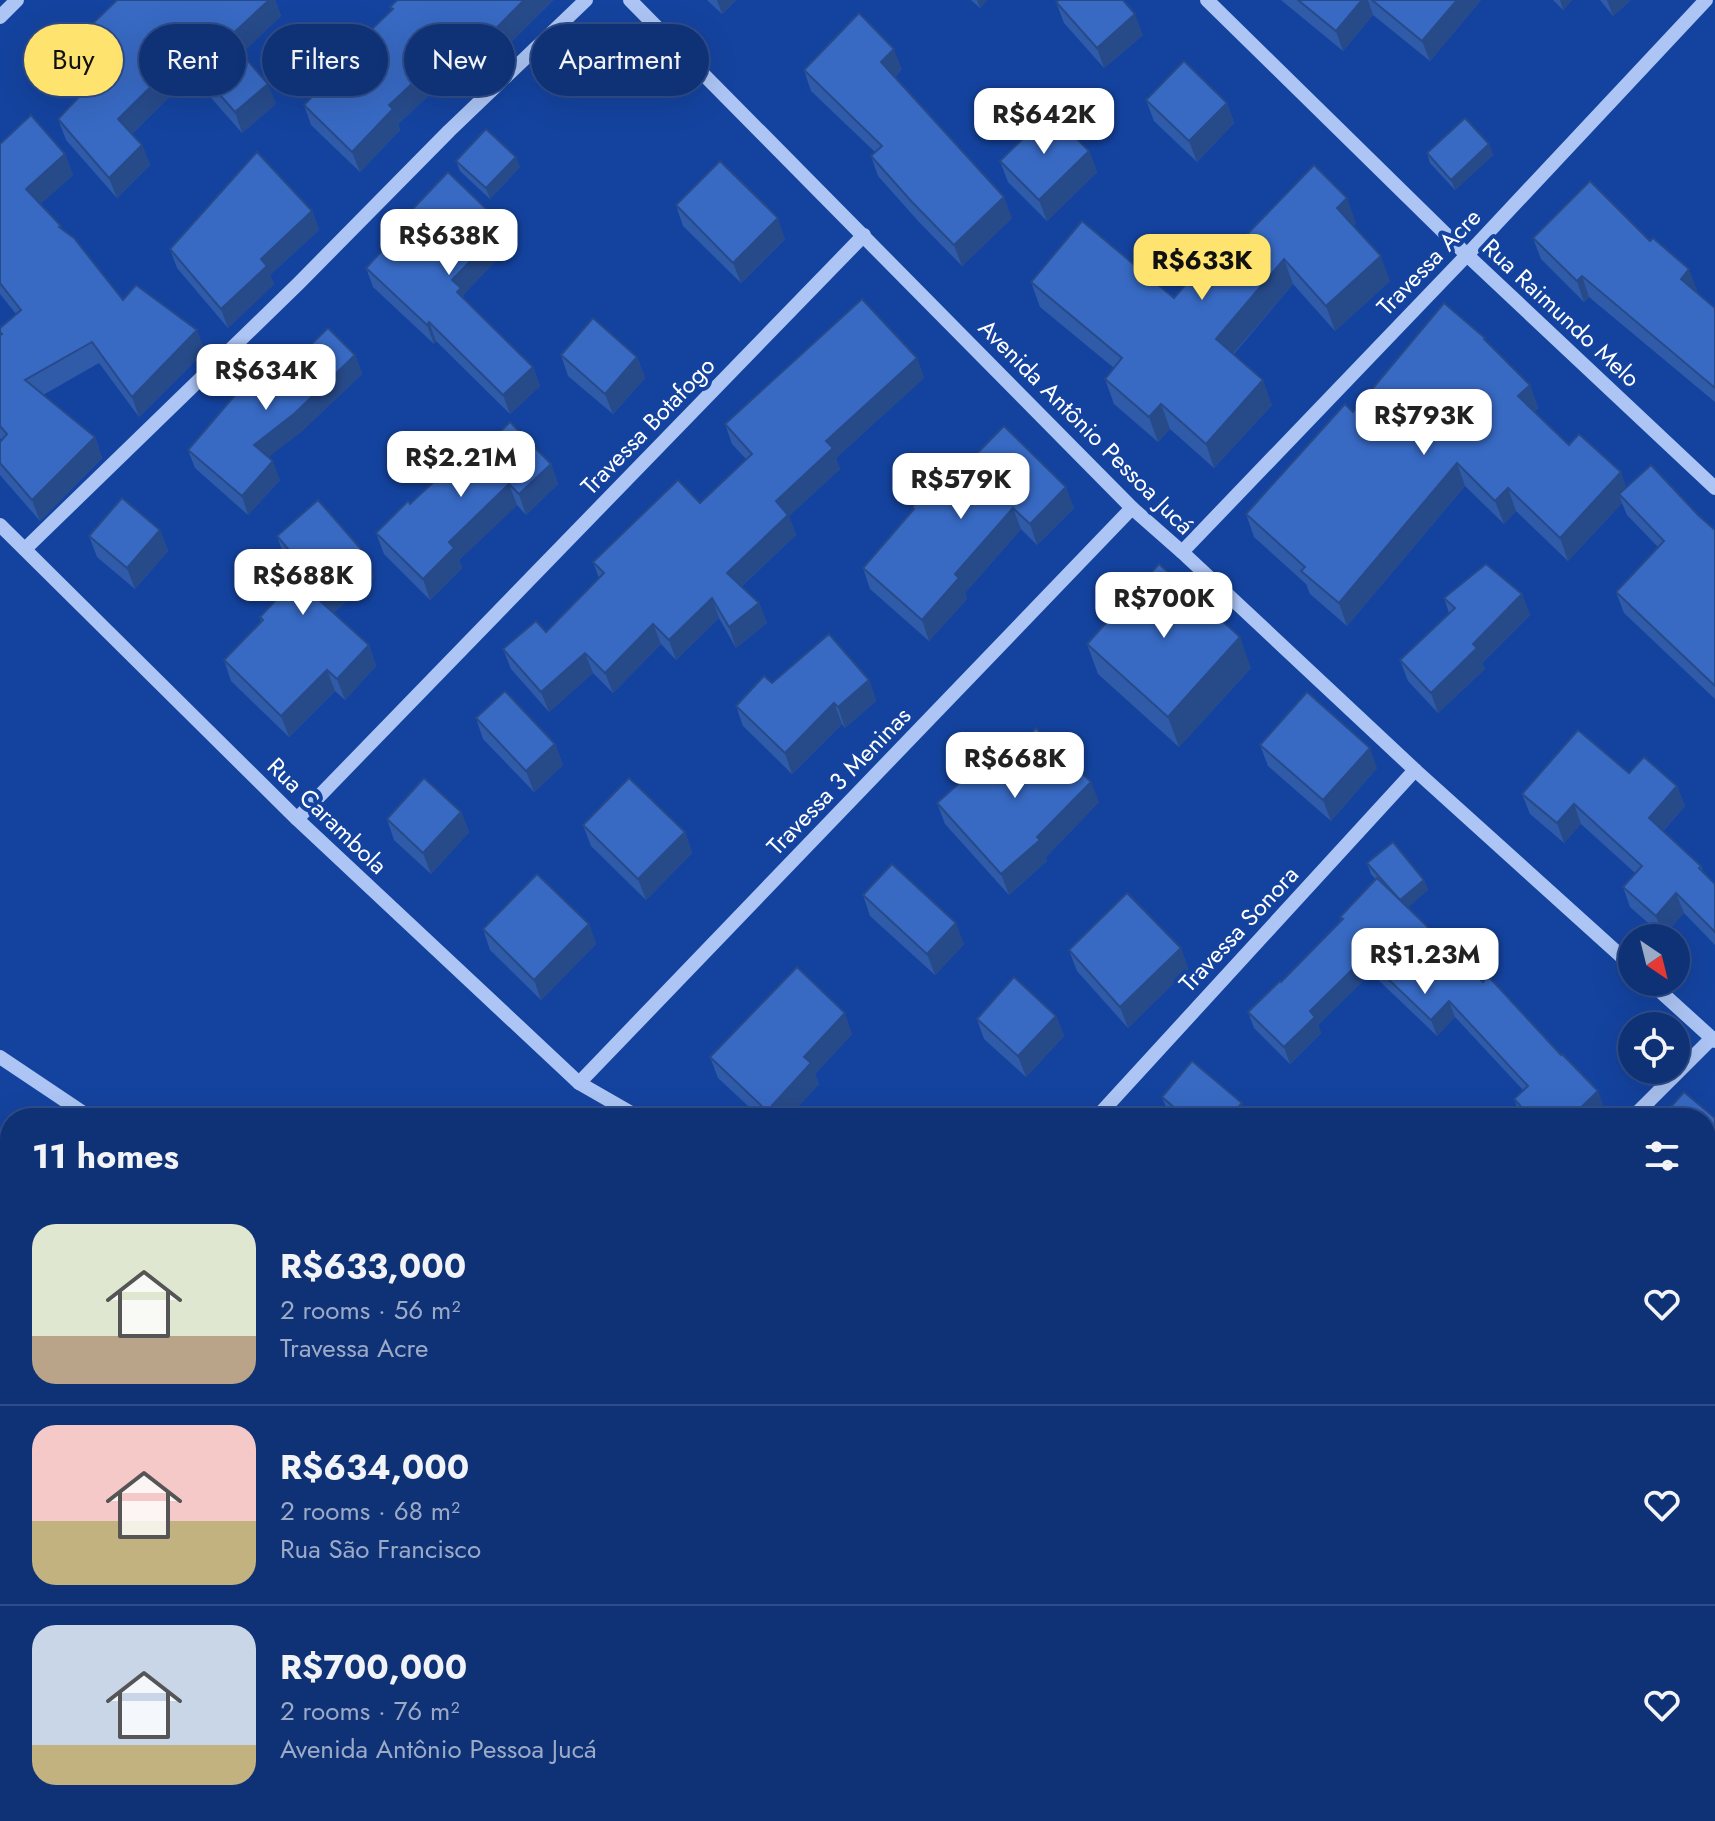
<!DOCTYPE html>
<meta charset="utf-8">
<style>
:root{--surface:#0f3277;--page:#183a7c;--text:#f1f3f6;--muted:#9baac6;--line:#2f4d89;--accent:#ffe36f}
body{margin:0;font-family:Jost,sans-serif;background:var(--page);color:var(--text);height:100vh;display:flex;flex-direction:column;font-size:30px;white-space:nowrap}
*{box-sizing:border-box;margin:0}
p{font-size:26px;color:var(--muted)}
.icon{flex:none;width:44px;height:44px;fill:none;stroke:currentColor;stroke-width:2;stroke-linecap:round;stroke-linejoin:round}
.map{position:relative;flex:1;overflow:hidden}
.side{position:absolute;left:0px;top:1108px;width:1716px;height:714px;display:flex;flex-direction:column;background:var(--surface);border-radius:32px 32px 0 0;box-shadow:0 8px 32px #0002,0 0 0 2px var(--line)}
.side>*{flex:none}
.banner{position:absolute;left:24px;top:24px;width:800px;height:72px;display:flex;gap:16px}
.needle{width:52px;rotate:145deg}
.tools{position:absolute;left:1618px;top:924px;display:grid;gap:16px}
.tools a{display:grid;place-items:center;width:72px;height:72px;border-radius:50%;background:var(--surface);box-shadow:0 8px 32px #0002,0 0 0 2px var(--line);font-size:40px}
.price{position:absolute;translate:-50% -68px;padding:0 18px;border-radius:16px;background:#fff;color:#222;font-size:26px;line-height:52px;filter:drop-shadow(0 2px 4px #0008)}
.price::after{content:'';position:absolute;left:50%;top:48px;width:24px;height:18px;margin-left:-12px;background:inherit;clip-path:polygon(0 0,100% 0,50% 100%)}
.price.on{background:var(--accent);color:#111}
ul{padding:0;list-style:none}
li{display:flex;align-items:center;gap:24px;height:200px;padding:0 32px}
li+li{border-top:2px solid var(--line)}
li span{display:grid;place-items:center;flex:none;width:224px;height:160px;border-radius:24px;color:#555}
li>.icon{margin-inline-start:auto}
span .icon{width:96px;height:96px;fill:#fffc;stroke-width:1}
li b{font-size:34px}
h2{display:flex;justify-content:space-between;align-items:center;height:96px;padding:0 32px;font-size:34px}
.chip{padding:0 28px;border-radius:36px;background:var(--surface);box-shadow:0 8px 32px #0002,0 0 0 2px var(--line);font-size:28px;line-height:72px}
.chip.on{background:var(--accent);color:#111}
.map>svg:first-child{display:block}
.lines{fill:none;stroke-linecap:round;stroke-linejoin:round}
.minor{stroke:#acc5f4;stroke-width:14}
.wall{fill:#305ba9}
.shaded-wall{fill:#274a89}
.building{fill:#386ac4;stroke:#274a89;stroke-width:2}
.labels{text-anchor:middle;stroke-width:8;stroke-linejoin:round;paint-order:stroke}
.street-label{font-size:24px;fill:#fff;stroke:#14439f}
</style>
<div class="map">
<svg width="1715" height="1821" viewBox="0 0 1715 1821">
<rect width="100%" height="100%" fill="#14439f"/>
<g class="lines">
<g class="minor">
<path d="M630 0 1132 508 1182 552 1415 770 1632 966"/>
<path d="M1207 0 1467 255 1715 488"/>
<path d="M0 17 17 0"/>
<path d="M0 525 297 819 579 1083 640 1118"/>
<path d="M25 549 299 283 449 131 586 0"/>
<path d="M1182 552 1467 255 1706 0"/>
<path d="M297 819 864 235"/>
<path d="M1650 982 1715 1041"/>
<path d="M0 1057 91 1118"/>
<path d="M579 1083 1132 508"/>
<path d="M1096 1118 1415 770"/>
<path d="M1632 1118 1712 1038"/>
<path d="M0 1614 10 1615"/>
<path d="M1706 1664H1715"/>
</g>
</g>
<g class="wall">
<path d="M117 0H275L281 16 242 53 276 104 242 133 191 75 132 134 142 145 150 165 117 198 66 140 58 119 110 65 95 50 87 29Z"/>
<path d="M397 0H553L462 91 448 78 398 124 400 130 360 172 311 125 304 105 351 56 349 51 392 10 390 7Z"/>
<path d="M707 0H736L722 14Z"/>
<path d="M971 0H987L980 8Z"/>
<path d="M1281 0H1481L1430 61 1373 15 1343 51Z"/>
<path d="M1553 0H1572L1563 10Z"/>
<path d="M1600 0H1631L1613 16Z"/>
<path d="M1056 2 1143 35 1104 68 1064 23Z"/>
<path d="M902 69 895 77 1012 218 962 266 919 222 878 176 871 156 875 152 811 91 804 70Z"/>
<path d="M1146 100 1227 103 1234 123 1197 162 1154 121Z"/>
<path d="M0 144 65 154 73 175 40 204 61 226 62 230 123 300 205 351 139 417 99 363 43 395 95 437 102 458 40 521 0 475V442L2 440 0 438V328L16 314 0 294Z"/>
<path d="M1489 144 1493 155 1455 190 1430 163 1427 153Z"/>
<path d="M1089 151 1097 172 1047 221 1008 182 1000 161Z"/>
<path d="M456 161 520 167 490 199 460 171Z"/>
<path d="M676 205 785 239 741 283 683 226Z"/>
<path d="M312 211 319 230 270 275 274 284 228 328 177 268 170 249Z"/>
<path d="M407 215 504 226 511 245 463 295 465 300 533 367 540 386 510 414 436 341 434 344 373 287 366 268 410 222Z"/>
<path d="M1356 223 1353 226 1390 281 1335 331 1293 284 1234 354 1272 405 1214 468 1170 429 1158 442 1114 404 1105 379 1114 368 1040 307 1031 282 1174 298 1230 252Z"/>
<path d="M1533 238 1697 290 1696 291 1715 308V402L1589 297 1584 302 1541 259Z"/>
<path d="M1487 342 1530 385 1538 408 1534 412 1569 445 1621 472 1626 488 1698 515 1715 530V699L1624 613 1616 592 1658 547 1627 515 1622 503 1568 561 1516 511 1504 524 1465 486 1347 626 1310 594 1306 584 1254 537 1246 514 1353 412Z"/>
<path d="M355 355 362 374 302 431 268 457 280 480 248 515 195 468 188 450 263 381 283 372Z"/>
<path d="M561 355 637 357 645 378 613 414 568 376Z"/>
<path d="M917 358 924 378 836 458 840 469 789 516 796 535 742 586 759 603 767 623 736 648 719 618 676 660 661 644 613 693 593 673 549 712 511 669 503 649 546 632 599 578 593 562 700 503 746 459 732 444 725 424Z"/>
<path d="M551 464 558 484 526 515 517 505 459 560 462 568 430 600 384 554 376 533 410 504 464 467Z"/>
<path d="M952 479 1074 508 1037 545 1021 529 965 593 967 599 929 641 870 589 863 568 913 510 912 507Z"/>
<path d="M160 530 168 551 135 589 97 557 89 536Z"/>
<path d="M277 536 374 577 333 613 369 645 376 666 345 700 335 691 289 737 231 681 224 660 261 622 260 617 300 574 284 556Z"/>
<path d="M1522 594 1530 615 1482 663 1485 669 1438 713 1408 681 1400 660 1449 613 1444 598Z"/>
<path d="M1087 644 1251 668 1179 747 1098 674Z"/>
<path d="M869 680 876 701 845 728 842 724 792 774 743 726 736 706Z"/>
<path d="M476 718 555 744 563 765 534 792 483 739Z"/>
<path d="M1260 745 1377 768 1331 821 1268 766Z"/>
<path d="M1629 773 1677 786 1685 806 1663 831 1701 866 1703 871 1715 884V945L1684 913 1663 936 1630 907 1623 887 1635 873 1581 824 1564 843 1530 814 1522 794Z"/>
<path d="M986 779 1099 802 1046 857 1047 861 1009 895 945 824 937 803Z"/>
<path d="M461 812 469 832 431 874 394 840 387 819Z"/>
<path d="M583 825 685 832 692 853 646 900 591 846Z"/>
<path d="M1367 863 1424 880 1428 890 1408 907 1435 937 1604 1107 1593 1118H1523L1520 1115 1514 1099 1523 1090 1455 1017 1437 1036 1371 973 1318 1025 1321 1033 1290 1064 1254 1028 1248 1012 1281 982 1341 920 1340 917 1376 880 1371 874Z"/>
<path d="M863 895 964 944 935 975 870 916Z"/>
<path d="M589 924 596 944 541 1000 490 950 483 929Z"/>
<path d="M1181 948 1188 969 1128 1028 1077 971 1069 950Z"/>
<path d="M1056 1016 1064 1036 1026 1077 984 1039 977 1019Z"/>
<path d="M852 1034 815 1074 819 1084 787 1118H761L718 1078 710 1057Z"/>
<path d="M1162 1097 1242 1103 1248 1118H1166L1169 1115Z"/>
<path d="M1706 1118H1715V1168L1711 1172 1714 1261 1706 1254Z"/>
<rect x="1706" y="1516" width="9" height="69"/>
<path d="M1715 1681V1821H1631L1628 1812H1706Z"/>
<path d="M0 1685H10V1753L0 1752Z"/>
<path d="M108 1812H149L148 1817Z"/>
<path d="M461 1812H517L515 1821H472L463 1819Z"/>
<path d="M579 1812H815V1821H578Z"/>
<path d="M960 1812H1062L1011 1816V1821H964Z"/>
<path d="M1155 1812V1821H1087L1086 1819Z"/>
</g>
<g class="shaded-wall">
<path d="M269 0H275L281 16 236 59 228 38Z"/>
<path d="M524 0H553L462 91 455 70Z"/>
<path d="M717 0H736L722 14Z"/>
<path d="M977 0H987L980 8Z"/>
<path d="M1362 0H1368L1373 15 1343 51 1336 31Z"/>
<path d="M1457 0H1481L1430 61 1422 41Z"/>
<path d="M1560 0H1572L1563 10Z"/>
<path d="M1607 0H1631L1613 16Z"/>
<path d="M1135 14 1143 35 1104 68 1097 48Z"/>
<path d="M894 49 902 69 889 83 881 62Z"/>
<path d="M184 54 191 75 126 140 118 119Z"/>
<path d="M441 57 448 78 398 124 400 130 360 172 352 152 389 105Z"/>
<path d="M268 84 276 104 242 133 235 112Z"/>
<path d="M1227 103 1234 123 1197 162 1189 141Z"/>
<path d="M1489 144 1493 155 1455 190 1451 180Z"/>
<path d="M142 145 150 165 117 198 109 178Z"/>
<path d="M1089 151 1097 172 1047 221 1039 200Z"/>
<path d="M65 154 73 175 34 210 26 189Z"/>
<path d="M516 157 520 167 490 199 486 188Z"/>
<path d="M1004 197 1012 218 962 266 954 245Z"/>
<path d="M1347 198 1356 223 1346 233 1337 208Z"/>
<path d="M312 211 319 230 270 275 274 284 228 328 221 309 261 259Z"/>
<path d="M778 218 785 239 741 283 733 263Z"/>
<path d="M504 226 511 245 463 295 468 307 464 311 452 280Z"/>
<path d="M1381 256 1390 281 1335 331 1326 306Z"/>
<path d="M1284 259 1293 284 1225 363 1216 339Z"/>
<path d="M1689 269 1697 290 1688 300 1681 279Z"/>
<path d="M1582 276 1589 297 1584 302 1577 281Z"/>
<path d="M429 322 436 341 434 344 427 325Z"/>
<path d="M197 330 205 351 139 417 132 397Z"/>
<path d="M355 355 362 374 302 431 261 463 254 445Z"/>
<path d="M637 357 645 378 613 414 605 394Z"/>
<path d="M917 358 924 378 836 458 840 469 789 516 796 535 734 593 727 573 776 501 826 441Z"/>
<path d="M533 367 540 386 510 414 503 395Z"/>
<path d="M1263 380 1272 405 1214 468 1206 444Z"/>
<path d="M1530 385 1538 408 1526 420 1518 396Z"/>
<path d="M1161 404 1170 429 1158 442 1149 417Z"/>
<path d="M95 437 102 458 40 521 32 500Z"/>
<path d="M273 461 280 480 248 515 242 496Z"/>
<path d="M1457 463 1465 486 1347 626 1339 603Z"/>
<path d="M551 464 558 484 526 515 519 494Z"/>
<path d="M1621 472 1629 496 1619 494 1622 503 1568 561 1560 538Z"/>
<path d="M509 484 517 505 459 560 462 568 430 600 423 579 449 542Z"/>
<path d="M1066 487 1074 508 1037 545 1030 524Z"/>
<path d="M1508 488 1516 511 1504 524 1495 501Z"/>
<path d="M1013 508 1021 529 965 593 967 599 929 641 922 620 955 574Z"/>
<path d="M160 530 168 551 135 589 127 568Z"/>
<path d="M367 556 374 577 325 620 318 599Z"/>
<path d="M1522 594 1530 615 1482 663 1485 669 1438 713 1431 693 1473 644Z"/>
<path d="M712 598 719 618 676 660 669 640Z"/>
<path d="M759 603 767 623 736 648 729 627Z"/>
<path d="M653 624 661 644 613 693 605 673Z"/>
<path d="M1240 637 1251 668 1179 747 1168 717Z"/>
<path d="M369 645 376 666 345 700 337 679Z"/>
<path d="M585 653 593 673 549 712 541 692Z"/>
<path d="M327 670 335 691 289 737 281 716Z"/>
<path d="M869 680 876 701 845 728 838 707Z"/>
<path d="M834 703 842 724 792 774 785 753Z"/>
<path d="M555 744 563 765 534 792 526 771Z"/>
<path d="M1370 748 1377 768 1331 821 1323 800Z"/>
<path d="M1091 782 1099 802 1046 857 1047 861 1009 895 1001 874Z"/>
<path d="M1677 786 1685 806 1656 838 1649 818Z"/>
<path d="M1574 804 1581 824 1564 843 1557 823Z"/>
<path d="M461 812 469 832 431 874 423 853Z"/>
<path d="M685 832 692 853 646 900 638 879Z"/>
<path d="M1424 880 1428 890 1403 912 1399 901Z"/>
<path d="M1676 893 1684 913 1663 936 1656 916Z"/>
<path d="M956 923 964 944 935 975 927 954Z"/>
<path d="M589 924 596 944 541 1000 534 980Z"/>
<path d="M1181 948 1188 969 1128 1028 1120 1007Z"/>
<path d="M1365 957 1371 973 1318 1025 1321 1033 1290 1064 1284 1047 1310 1011Z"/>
<path d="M1449 1001 1455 1017 1437 1036 1431 1020Z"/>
<path d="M845 1013 852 1034 815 1074 819 1084 787 1118H770L767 1111 804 1057Z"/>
<path d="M1056 1016 1064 1036 1026 1077 1018 1056Z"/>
<path d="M1598 1091 1604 1107 1593 1118H1570Z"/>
<path d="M1242 1103 1248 1118H1229Z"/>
<path d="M1715 1141V1168L1706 1178V1151Z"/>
<path d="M1715 1234V1260L1714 1261 1708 1242Z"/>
<path d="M396 1812H407L405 1821H395Z"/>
<path d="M511 1812H517L515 1821H509Z"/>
<path d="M810 1812H815V1821H813Z"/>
<path d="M940 1812H947L948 1821H941Z"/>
<path d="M1148 1812H1155V1821H1149Z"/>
<path d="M1457 1812H1467V1821H1458Z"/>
</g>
<g class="building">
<path d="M117 0H269L228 38 268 84 235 112 184 54 118 119 142 145 109 178 58 119 116 58 87 29Z"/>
<path d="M397 0H524L455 70 441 57 389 105 393 109 352 152 304 105 353 54 349 51 393 9 390 7Z"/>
<path d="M1059 0H1123L1135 14 1097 48 1056 2Z"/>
<path d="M1298 0H1362L1336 31Z"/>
<path d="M1372 0H1457L1422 41Z"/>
<path d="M859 13 894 49 881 62 1004 197 954 245 912 202 871 156 882 146 804 70Z"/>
<path d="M1184 61 1227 103 1189 141 1146 100Z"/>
<path d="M1050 112 1089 151 1039 200 1000 161Z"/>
<path d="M31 115 65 154 26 189 61 226 59 227 74 238 123 300 136 285 197 330 132 397 92 342 25 380 95 437 32 500 0 463V442L7 434 0 426V335L2 334 0 332V328L21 310 0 283V144Z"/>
<path d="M1465 118 1489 144 1451 180 1427 153Z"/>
<path d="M486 129 516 157 486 188 456 161Z"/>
<path d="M257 152 312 211 261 259 267 266 221 309 170 249Z"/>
<path d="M720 161 778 218 733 263 676 205Z"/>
<path d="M1314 165 1347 198 1337 208 1381 256 1326 306 1284 259 1216 339 1263 380 1206 444 1161 404 1149 417 1105 379 1122 358 1031 282 1082 221 1174 298 1220 244 1230 252Z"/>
<path d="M448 172 504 226 452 280 461 288 457 292 533 367 503 395 429 322 427 325 366 268 412 219 407 215Z"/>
<path d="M1590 181 1650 241 1653 238 1689 269 1681 279 1715 308V388L1582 276 1577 281 1533 238Z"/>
<path d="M862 299 917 358 826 441 833 448 776 501 788 515 727 573 759 603 729 627 712 598 669 640 653 624 605 673 585 653 541 692 503 649 536 621 546 632 604 573 593 562 678 480 700 503 752 454 725 424Z"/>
<path d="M1444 303 1485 338 1484 339 1530 385 1518 396 1569 445 1579 434 1621 472 1560 538 1508 488 1495 501 1457 463 1339 603 1301 571 1305 567 1246 514 1345 404 1353 412Z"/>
<path d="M593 318 637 357 605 394 561 355Z"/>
<path d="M328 328 355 355 295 413 254 445 273 461 242 496 188 450 253 374 263 381 278 365 283 372Z"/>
<path d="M510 422 551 464 519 494 509 484 449 542 454 548 423 579 376 533 408 501 410 504 457 460 464 467Z"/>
<path d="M1004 426 1066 487 1030 524 1013 508 955 574 959 578 922 620 863 568 914 509 912 507 944 471 952 479Z"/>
<path d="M1651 465 1698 515 1715 530V686L1616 592 1664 541 1619 494Z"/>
<path d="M122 498 160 530 127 568 89 536Z"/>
<path d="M318 500 367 556 318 599 369 645 337 679 327 670 281 716 224 660 263 620 260 617 305 569 277 536Z"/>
<path d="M1159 564 1240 637 1168 717 1087 644Z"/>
<path d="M1486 564 1522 594 1473 644 1477 648 1431 693 1400 660 1455 608 1444 598Z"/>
<path d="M829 634 869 680 838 707 834 703 785 753 736 706 764 676 772 683Z"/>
<path d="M505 691 555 744 526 771 476 718Z"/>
<path d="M1307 692 1370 748 1323 800 1260 745Z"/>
<path d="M1036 728 1091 782 1037 837 1040 840 1001 874 937 803 976 768 986 779Z"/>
<path d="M1578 730 1629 773 1644 757 1677 786 1649 818 1701 866 1699 868 1715 884V932L1676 893 1656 916 1623 887 1642 866 1574 804 1557 823 1522 794Z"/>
<path d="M424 778 461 812 423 853 387 819Z"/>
<path d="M629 778 685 832 638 879 583 825Z"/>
<path d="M1393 842 1424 880 1400 900 1367 863Z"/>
<path d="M892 864 956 923 927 954 863 895Z"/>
<path d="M537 874 589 924 534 980 483 929Z"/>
<path d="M1377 878 1433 932 1431 934 1483 982 1488 976 1561 1055 1562 1054 1598 1091 1570 1118H1532L1514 1099 1528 1086 1449 1001 1431 1020 1365 957 1310 1011 1315 1017 1284 1047 1248 1012 1280 981 1281 982 1343 919 1340 917Z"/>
<path d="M1127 893 1181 948 1120 1007 1069 950Z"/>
<path d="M797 967 845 1013 804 1057 811 1063 767 1111 710 1057Z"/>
<path d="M1014 977 1056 1016 1018 1056 977 1019Z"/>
<path d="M1192 1061 1242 1103 1229 1118H1166L1175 1108 1162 1097Z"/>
<path d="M1684 1092 1715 1118V1141L1706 1151V1118H1661Z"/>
<path d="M1706 1168 1715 1175V1234L1708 1242 1706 1241Z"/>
<rect x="1706" y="1516" width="9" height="50"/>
<path d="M1706 1681H1715V1814H1689V1812H1706Z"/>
<rect x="0" y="1685" width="10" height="49"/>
<path d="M344 1812H396L395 1821H343Z"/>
<path d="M475 1812H511L509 1820Z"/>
<path d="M579 1812H720L710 1813 709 1821H578Z"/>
<path d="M885 1812H940L941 1821H885Z"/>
<path d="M1086 1812H1148V1817L1086 1819Z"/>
<path d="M1393 1812H1457L1458 1821H1393Z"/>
</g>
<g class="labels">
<g class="street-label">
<text transform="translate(1429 262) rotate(-46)" y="8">Travessa Acre</text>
<text transform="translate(1561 313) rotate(43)" y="8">Rua Raimundo Melo</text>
<text transform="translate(648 426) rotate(-46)" y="8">Travessa Botafogo</text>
<text transform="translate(1086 427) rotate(45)" y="8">Avenida Antônio Pessoa Jucá</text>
<text transform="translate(839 781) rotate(-46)" y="8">Travessa 3 Meninas</text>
<text transform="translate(327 816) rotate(44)" y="8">Rua Carambola</text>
<text transform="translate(1239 929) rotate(-47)" y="8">Travessa Sonora</text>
</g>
</g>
</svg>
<div class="tools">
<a><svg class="needle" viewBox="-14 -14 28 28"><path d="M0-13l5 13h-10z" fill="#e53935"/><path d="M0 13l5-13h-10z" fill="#9baac6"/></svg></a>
<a><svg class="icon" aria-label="locate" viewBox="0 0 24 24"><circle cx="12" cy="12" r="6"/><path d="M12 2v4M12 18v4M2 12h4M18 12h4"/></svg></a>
</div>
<b class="price" style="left:1044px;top:156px">R$642K</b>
<b class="price" style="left:449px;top:277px">R$638K</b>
<b class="price on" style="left:1202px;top:302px">R$633K</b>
<b class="price" style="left:266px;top:412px">R$634K</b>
<b class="price" style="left:1424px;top:457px">R$793K</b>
<b class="price" style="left:461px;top:499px">R$2.21M</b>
<b class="price" style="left:961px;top:521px">R$579K</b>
<b class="price" style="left:303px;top:617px">R$688K</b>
<b class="price" style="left:1164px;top:640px">R$700K</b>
<b class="price" style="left:1015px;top:800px">R$668K</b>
<b class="price" style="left:1425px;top:996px">R$1.23M</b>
<div class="banner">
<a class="chip on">Buy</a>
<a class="chip">Rent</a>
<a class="chip">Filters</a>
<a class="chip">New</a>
<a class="chip">Apartment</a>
</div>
<section class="side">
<h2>11 homes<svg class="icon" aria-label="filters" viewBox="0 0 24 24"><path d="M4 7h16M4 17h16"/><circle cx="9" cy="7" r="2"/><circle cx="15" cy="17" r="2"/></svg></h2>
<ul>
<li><span style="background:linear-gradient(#dfe7d0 70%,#b9a48a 0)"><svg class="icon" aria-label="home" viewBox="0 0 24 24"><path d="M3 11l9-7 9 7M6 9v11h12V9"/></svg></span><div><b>R$633,000</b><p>2 rooms · 56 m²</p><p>Travessa Acre</p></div><svg class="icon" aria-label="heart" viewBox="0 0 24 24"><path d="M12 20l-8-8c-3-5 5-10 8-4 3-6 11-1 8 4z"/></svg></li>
<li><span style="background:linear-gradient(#f6c9c9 60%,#c2b280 0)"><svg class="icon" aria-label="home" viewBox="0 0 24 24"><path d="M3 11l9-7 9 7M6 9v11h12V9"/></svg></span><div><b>R$634,000</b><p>2 rooms · 68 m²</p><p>Rua São Francisco</p></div><svg class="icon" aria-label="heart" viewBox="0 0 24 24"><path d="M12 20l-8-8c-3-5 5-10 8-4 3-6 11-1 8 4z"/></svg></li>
<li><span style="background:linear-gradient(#c9d6e8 75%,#c2b280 0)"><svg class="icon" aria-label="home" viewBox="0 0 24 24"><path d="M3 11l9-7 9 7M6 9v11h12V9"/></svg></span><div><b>R$700,000</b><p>2 rooms · 76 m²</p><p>Avenida Antônio Pessoa Jucá</p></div><svg class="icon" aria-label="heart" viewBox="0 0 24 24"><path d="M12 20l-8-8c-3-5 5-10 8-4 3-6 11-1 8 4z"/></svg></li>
</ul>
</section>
</div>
